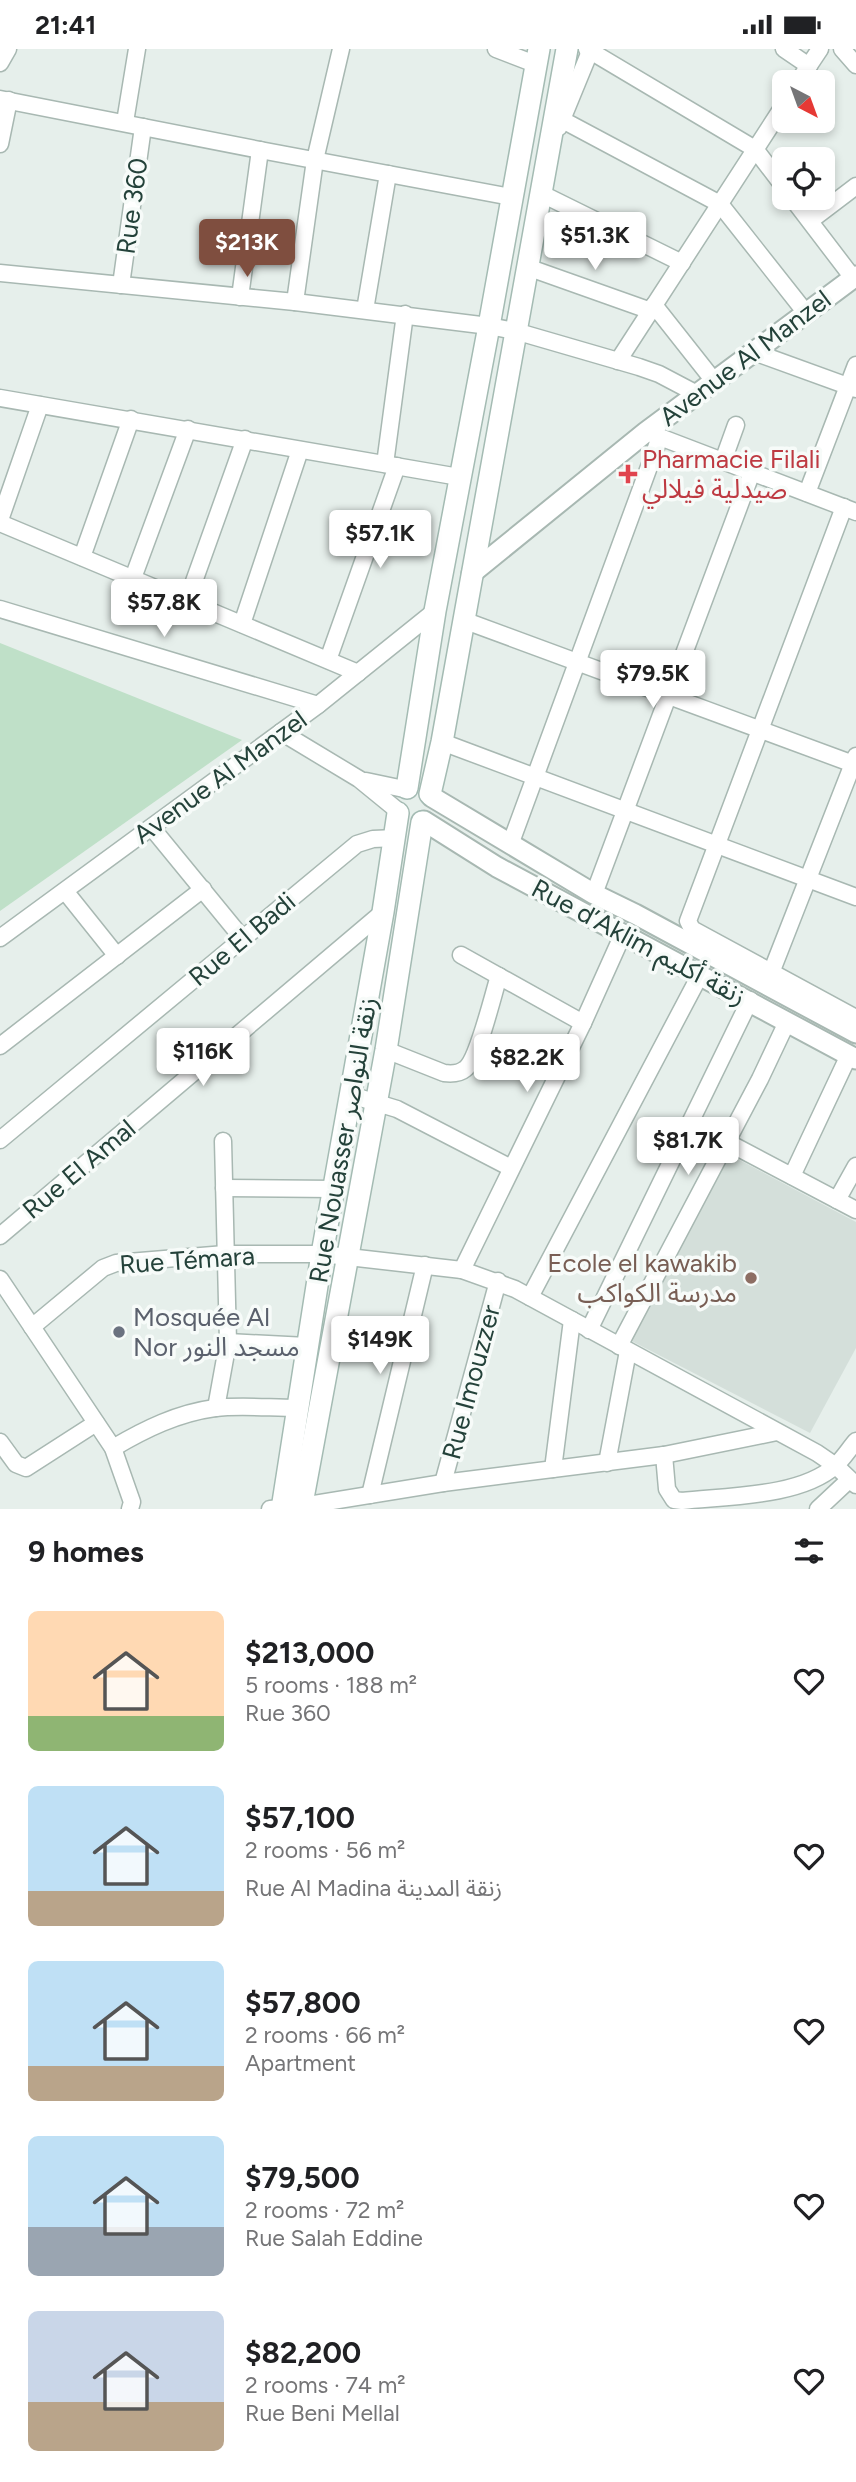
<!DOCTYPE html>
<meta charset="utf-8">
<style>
:root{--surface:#fff;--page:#f6f6f6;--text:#202124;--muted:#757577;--accent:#7f4e3f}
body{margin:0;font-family:Figtree,"Noto Sans Arabic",sans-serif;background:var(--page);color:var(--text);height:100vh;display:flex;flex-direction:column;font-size:26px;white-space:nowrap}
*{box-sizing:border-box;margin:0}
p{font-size:23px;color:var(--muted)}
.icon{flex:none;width:38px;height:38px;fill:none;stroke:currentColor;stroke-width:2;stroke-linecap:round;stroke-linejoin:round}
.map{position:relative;height:1460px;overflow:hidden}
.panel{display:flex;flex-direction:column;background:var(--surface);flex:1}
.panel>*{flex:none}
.needle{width:46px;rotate:139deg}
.tools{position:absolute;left:772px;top:21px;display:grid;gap:14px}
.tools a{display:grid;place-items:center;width:63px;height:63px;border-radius:10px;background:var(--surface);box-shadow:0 4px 10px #0003;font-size:35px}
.price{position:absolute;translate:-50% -60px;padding:0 16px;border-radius:7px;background:#fff;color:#222;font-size:23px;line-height:46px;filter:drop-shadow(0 2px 4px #0008)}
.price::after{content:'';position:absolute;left:50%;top:42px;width:21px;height:16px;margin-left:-10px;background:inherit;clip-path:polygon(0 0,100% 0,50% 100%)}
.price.selected{background:var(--accent);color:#fff}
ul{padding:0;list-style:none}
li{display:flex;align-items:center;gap:21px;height:175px;padding:0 28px}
li span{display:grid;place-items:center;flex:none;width:196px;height:140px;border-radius:10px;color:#555}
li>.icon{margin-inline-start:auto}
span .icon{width:84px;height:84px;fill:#fffc;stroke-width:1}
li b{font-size:30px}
h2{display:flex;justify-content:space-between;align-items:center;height:84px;padding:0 28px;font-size:30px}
.status{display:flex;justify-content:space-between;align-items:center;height:49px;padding:0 35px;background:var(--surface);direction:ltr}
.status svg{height:19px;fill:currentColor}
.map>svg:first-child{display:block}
.built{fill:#d4dfda}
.green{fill:#bfe0c8}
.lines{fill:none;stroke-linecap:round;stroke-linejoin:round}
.minor-casing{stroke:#a8b8b2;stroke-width:19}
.tertiary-casing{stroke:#a8b8b2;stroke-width:23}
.secondary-casing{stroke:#a4bbb3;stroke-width:24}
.minor{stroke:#fff;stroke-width:16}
.tertiary{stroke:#fff;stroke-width:19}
.secondary{stroke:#fff;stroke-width:21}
.health-dot{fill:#e0444e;stroke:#f7fbf9;stroke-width:2.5}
.education-dot{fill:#8d6e63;stroke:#f7fbf9;stroke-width:2.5}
.worship-dot{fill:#6b7280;stroke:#f7fbf9;stroke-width:2.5}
.labels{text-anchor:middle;stroke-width:7;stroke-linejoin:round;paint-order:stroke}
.street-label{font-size:26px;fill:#24423a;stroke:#f7fbf9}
.health-label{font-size:26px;fill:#be3a42;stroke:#f7fbf9;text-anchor:start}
.education-label{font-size:26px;fill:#785e54;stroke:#f7fbf9;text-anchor:end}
.worship-label{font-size:26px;fill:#5b616d;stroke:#f7fbf9;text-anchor:start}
</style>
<div class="status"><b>21:41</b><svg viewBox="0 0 49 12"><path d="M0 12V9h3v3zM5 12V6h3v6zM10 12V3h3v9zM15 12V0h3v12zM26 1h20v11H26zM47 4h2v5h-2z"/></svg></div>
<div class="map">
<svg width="856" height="1460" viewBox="0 0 856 1460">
<rect width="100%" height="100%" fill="#e6efeb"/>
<path class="built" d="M715 1098 856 1173V1299L810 1384 618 1285Z"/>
<path class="green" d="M0 594 242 691 0 862Z"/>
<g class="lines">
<defs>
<g id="minor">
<path d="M496 0 535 15"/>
<path d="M587 0 755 100 784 138"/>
<path d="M784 0 809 17"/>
<path d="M842 0 856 16"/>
<path d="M0 14 8 0"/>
<path d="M798 33 820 0"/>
<path d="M0 50 260 101 511 148"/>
<path d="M555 67 720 155 806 264"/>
<path d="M125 73 137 0"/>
<path d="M559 78 591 0"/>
<path d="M0 95 9 51"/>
<path d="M540 144 682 214"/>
<path d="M792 149 853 229"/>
<path d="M810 172 856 137"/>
<path d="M527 218 651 262"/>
<path d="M0 224 295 253 489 277 515 282 639 318 659 325 697 345"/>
<path d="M121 236 143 78"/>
<path d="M240 248 260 101"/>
<path d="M295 253 315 111 341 0"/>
<path d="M654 256 714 332"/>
<path d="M365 261 388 125"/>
<path d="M754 303 856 340"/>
<path d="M618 312 784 56"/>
<path d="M0 349 459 428"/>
<path d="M652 385 856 463"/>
<path d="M723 412 736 376"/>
<path d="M385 415 405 265"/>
<path d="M807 444 856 316"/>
<path d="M844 458 688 872 692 880 856 969"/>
<path d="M0 471 40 356"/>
<path d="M0 474 358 624"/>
<path d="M82 508 131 370"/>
<path d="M133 529 188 380"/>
<path d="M187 552 245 390"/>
<path d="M0 560 318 656"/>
<path d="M463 571 856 716"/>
<path d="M242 575 300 401"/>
<path d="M328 611 397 417"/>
<path d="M281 683 359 730 397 761"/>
<path d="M442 693 856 848"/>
<path d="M366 732 404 740"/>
<path d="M152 779 243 890"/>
<path d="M510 796 660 388"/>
<path d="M65 842 117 907"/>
<path d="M594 845 752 423"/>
<path d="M0 889 318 656 435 562"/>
<path d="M461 906 583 974"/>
<path d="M769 929 856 707"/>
<path d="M0 997 203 840"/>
<path d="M386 1001 444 1024C452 1025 459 1025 465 1020 478 1011 493 945 499 927"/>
<path d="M351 1046 397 1060 511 1119"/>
<path d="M0 1091 357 795 373 790 396 789"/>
<path d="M727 1093 856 1161"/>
<path d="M792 1127 849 1006"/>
<path d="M224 1139 334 1140"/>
<path d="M837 1151 856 1117"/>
<path d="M0 1187 383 863"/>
<path d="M462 1221 583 974 623 885"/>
<path d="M0 1230 113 1399 132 1453 130 1460"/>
<path d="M530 1248 700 926"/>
<path d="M32 1278 103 1219 116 1214 225 1205H322L462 1221 515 1240 817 1404 836 1417 856 1436"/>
<path d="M589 1281 750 951"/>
<path d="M228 1293 307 1297"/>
<path d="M619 1297 760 1030 787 973"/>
<path d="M216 1359 228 1293 223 1092"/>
<path d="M0 1393 16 1415 26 1419 96 1374"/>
<path d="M113 1399C145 1380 178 1364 215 1359 241 1356 270 1359 297 1359"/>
<path d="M664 1406 667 1440 674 1451 682 1452C727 1447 800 1448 835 1417 843 1410 849 1400 856 1392"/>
<path d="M607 1414 628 1302"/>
<path d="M553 1420 572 1271"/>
<path d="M443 1434 498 1232"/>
<path d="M370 1446 425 1216"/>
<path d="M270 1460 302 1457 443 1434 664 1406 777 1383"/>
<path d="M818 1460 849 1431"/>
</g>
<g id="tertiary">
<path d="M472 524 646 383 856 227"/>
<path d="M432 748 594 845 635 865 856 984"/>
<path d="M424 772 497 818 856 1010"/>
</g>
<g id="secondary">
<path d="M407 739 435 562 489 277 539 0"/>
<path d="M430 745 442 693 567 0"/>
<path d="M282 1460 322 1205 383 863 398 764"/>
<path d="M301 1460 386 1001 422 773"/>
</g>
</defs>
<use href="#minor" class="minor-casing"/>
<use href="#tertiary" class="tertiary-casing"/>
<use href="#secondary" class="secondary-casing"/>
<use href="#minor" class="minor"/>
<use href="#tertiary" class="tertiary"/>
<use href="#secondary" class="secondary"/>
</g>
<path class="health-dot" d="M624.5 414.5h7v7h7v7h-7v7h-7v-7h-7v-7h7z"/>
<circle class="education-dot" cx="751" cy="1229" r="7"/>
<circle class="worship-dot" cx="119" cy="1283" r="7"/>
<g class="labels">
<g class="street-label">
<text transform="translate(132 157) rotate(-82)" y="9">Rue 360</text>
<text transform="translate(745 309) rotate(-37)" y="9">Avenue Al Manzel</text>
<text transform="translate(220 728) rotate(-36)" y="9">Avenue Al Manzel</text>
<text transform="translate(242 890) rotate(-40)" y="9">Rue El Badi</text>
<text transform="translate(639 893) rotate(28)" y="9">Rue d’Aklim زنقة أكليم</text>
<text transform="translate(343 1091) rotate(-80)" y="9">Rue Nouasser زنقة النواصر</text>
<text transform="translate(79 1120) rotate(-40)" y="9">Rue El Amal</text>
<text transform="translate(187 1211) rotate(-4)" y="9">Rue Témara</text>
<text transform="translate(471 1333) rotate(-75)" y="9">Rue Imouzzer</text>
</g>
<g class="health-label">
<text x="642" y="419">Pharmacie Filali<tspan x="642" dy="30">صيدلية فيلالي</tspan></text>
</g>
<g class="education-label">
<text x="737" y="1223">Ecole el kawakib<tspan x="737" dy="30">مدرسة الكواكب</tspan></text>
</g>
<g class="worship-label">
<text x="133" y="1277">Mosquée Al<tspan x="133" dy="30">Nor مسجد النور</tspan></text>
</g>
</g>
</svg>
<div class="tools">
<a><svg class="needle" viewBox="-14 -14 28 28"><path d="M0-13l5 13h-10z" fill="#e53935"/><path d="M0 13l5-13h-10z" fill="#757577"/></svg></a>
<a><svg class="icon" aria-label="locate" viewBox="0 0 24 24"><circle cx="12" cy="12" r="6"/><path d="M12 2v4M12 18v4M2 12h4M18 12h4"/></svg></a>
</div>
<b class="price" style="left:595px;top:223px">$51.3K</b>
<b class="price selected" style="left:247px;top:230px">$213K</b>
<b class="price" style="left:380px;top:521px">$57.1K</b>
<b class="price" style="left:164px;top:590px">$57.8K</b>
<b class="price" style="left:653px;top:661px">$79.5K</b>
<b class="price" style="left:203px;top:1039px">$116K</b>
<b class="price" style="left:527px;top:1045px">$82.2K</b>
<b class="price" style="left:688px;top:1128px">$81.7K</b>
<b class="price" style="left:380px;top:1327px">$149K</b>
</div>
<section class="panel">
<h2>9 homes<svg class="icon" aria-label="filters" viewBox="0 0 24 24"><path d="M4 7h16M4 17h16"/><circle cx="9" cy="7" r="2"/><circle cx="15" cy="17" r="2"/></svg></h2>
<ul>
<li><span style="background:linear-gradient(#ffd9b3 75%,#8fb573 0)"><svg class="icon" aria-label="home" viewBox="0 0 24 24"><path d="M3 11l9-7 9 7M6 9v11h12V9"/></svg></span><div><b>$213,000</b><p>5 rooms · 188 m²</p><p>Rue 360</p></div><svg class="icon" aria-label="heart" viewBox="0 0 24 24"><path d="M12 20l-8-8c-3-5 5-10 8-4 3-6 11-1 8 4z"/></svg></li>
<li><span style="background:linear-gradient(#bfe0f5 75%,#b9a48a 0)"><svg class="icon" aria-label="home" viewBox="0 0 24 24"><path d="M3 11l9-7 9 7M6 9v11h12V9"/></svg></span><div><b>$57,100</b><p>2 rooms · 56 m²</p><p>Rue Al Madina زنقة المدينة</p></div><svg class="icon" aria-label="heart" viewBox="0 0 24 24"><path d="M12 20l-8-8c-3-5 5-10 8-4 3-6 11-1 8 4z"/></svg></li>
<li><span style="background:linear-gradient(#bfe0f5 75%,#b9a48a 0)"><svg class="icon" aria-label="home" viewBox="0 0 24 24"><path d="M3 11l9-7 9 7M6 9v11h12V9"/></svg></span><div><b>$57,800</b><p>2 rooms · 66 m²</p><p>Apartment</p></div><svg class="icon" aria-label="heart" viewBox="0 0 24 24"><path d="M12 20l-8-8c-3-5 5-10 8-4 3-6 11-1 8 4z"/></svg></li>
<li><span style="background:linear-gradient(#bfe0f5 65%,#9aa5b1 0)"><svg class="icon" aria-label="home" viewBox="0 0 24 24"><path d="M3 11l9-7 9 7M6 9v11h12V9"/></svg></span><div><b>$79,500</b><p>2 rooms · 72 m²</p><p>Rue Salah Eddine</p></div><svg class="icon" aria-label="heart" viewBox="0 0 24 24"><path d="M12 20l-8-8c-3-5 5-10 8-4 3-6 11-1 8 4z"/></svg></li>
<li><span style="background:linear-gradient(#c9d6e8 65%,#b9a48a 0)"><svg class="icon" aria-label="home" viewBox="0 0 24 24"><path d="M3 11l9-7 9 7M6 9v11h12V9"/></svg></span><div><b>$82,200</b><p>2 rooms · 74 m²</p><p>Rue Beni Mellal</p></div><svg class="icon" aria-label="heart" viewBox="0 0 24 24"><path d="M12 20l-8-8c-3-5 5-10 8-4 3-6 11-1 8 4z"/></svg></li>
</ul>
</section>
